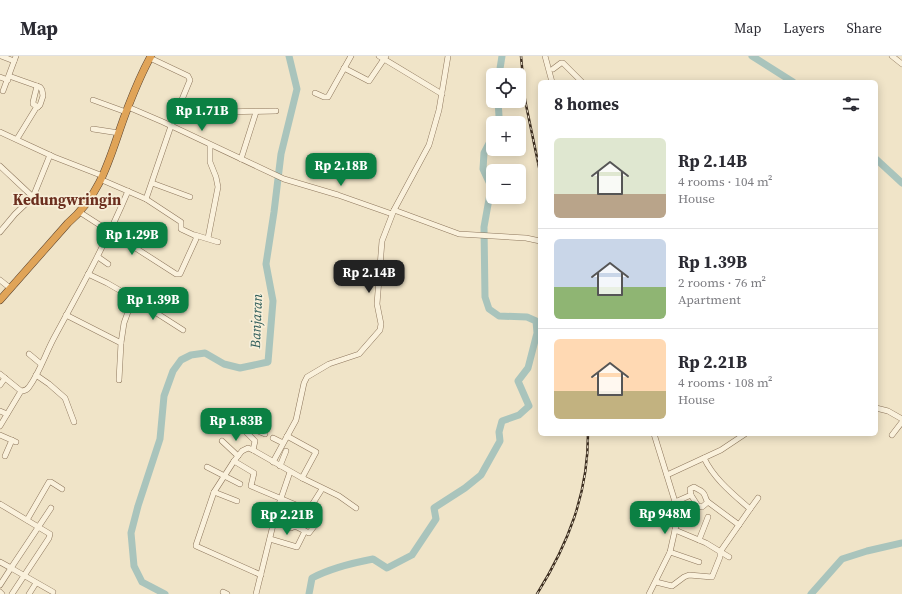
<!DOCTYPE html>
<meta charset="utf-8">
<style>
:root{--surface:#fff;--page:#f2f2f3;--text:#2b2b33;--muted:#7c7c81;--line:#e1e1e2;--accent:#0b8043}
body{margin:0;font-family:"Source Serif 4",serif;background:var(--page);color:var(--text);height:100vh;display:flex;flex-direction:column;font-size:15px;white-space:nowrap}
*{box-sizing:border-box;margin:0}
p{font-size:13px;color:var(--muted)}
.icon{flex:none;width:22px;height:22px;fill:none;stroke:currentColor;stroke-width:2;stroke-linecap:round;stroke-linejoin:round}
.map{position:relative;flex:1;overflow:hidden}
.sheet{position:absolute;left:538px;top:24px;width:340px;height:356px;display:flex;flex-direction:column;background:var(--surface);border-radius:6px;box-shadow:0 2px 10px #0003}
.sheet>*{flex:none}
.buttons{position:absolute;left:486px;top:12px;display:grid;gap:8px}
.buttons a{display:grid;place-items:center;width:40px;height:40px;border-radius:6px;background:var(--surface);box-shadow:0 2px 10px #0003;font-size:20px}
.price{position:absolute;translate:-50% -34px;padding:0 9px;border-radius:8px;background:var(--accent);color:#fff;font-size:13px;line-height:26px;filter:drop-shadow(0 1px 2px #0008)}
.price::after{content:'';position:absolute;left:50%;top:24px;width:12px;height:9px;margin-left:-6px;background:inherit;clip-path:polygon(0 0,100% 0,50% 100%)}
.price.current{background:#222;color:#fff}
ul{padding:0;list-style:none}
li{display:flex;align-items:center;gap:12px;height:100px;padding:0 16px}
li+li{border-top:1px solid var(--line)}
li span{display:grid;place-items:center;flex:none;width:112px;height:80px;border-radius:6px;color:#555}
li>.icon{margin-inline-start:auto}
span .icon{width:48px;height:48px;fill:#fffc;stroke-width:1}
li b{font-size:17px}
h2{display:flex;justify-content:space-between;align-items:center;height:48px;padding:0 16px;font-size:17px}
header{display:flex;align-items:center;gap:24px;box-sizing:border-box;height:56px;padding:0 20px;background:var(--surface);border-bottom:1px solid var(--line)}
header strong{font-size:19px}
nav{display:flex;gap:22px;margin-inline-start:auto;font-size:14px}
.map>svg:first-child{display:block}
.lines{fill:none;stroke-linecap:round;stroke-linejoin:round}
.river{stroke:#a9c4bc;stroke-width:7}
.minor-casing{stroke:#8d765c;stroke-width:6}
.highway-casing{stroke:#5b4430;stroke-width:8}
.minor{stroke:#faf1dc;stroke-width:5}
.highway{stroke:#e0a458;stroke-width:7}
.rail-casing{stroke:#3d2e20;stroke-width:2.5}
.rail{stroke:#f7eed8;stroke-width:1;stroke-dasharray:3;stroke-linecap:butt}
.labels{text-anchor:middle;stroke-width:3.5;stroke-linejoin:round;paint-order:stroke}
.water-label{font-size:14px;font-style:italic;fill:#2f5d5a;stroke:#f7eed8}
.quarter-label{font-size:15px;font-weight:bold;fill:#6b2e1e;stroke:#f7eed8}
</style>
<header>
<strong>Map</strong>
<nav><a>Map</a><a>Layers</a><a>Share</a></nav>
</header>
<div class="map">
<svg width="902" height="538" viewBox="0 0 902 538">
<rect width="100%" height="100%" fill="#f0e4c8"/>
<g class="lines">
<g class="river">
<path d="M752 0 793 26"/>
<path d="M499 19 502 0"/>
<path d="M497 67 499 60 498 45"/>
<path d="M876 103 902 127"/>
<path d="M165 538 142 526 134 510 131 477 138 450 160 383 164 340 173 315 181 304 191 299 205 297 224 308 240 312 268 306 273 245 266 208 274 156 281 98 297 33 289 0"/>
<path d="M309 538 312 522C331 512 352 507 373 503L387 512 412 499 436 463 434 452 465 432 481 419 500 385 499 376 502 365 519 359 529 350 518 325 528 312 537 277 536 265 527 261 499 260 489 253 485 241 484 171 491 132 489 126 483 113 484 97 493 80"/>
<path d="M811 538 842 503 867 495 902 487"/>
</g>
<defs>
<g id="minor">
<path d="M1 0 14 5"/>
<path d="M379 0 442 38"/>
<path d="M545 0 552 26"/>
<path d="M892 0 902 8"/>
<path d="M344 12 369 25 386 0"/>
<path d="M553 13 561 7H563L582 26"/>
<path d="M9 20 40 31 42 34 43 40 40 49 36 52 17 83"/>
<path d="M0 21 8 24"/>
<path d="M37 30 33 46V48L38 51"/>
<path d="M3 35 16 0"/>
<path d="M315 37 324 41H328L351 0"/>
<path d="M93 44 126 56"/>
<path d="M128 51 163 66 284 123 338 139 392 158"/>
<path d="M219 56 276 55"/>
<path d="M93 73 119 77"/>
<path d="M0 76 54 101 103 120"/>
<path d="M241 103 256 56"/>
<path d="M0 110 33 141"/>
<path d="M102 124 146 143 171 70 190 24 188 20 150 2"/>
<path d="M152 127 190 141"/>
<path d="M394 154 459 178 526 182 540 185"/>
<path d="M81 157 176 218H180L196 183V180L181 173V166L146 143"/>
<path d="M0 176 15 158 33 141 50 99"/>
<path d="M195 179 218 186"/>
<path d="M208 182 218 131 216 121 210 106V89"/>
<path d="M98 201 108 208"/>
<path d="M88 218 107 227 133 242 124 267 121 287"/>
<path d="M0 224 10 232"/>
<path d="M133 242 183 274"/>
<path d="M66 259 121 287 119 324"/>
<path d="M29 298 41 308"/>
<path d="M0 318 21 335 0 370"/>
<path d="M36 319 49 328 65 342 74 366"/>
<path d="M0 329 5 322"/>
<path d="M21 335C25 335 27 334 29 331 40 316 46 296 55 280 81 232 107 185 128 135"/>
<path d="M876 352 888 355 902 363"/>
<path d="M0 355 7 358"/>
<path d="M0 379 16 386"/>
<path d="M892 379 902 366"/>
<path d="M273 382 283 387"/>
<path d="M222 385 238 400"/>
<path d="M253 394 255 385 244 374 246 370 265 378"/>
<path d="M5 400 12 384"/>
<path d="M234 405 254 417 251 430 315 457 319 464 309 477 295 470 291 472 274 465"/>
<path d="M273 406 296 364 304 327 307 321 329 308 359 298 380 274 381 268 377 248 382 185 394 154 429 89 439 54 448 0"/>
<path d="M280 410 286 395"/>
<path d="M207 411 240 428"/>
<path d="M667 419 721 394 745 378"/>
<path d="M302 422 339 440 356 452"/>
<path d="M214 436 237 445"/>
<path d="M691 439 690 433 694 431C698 434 702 434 704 438 706 441 705 443 708 446"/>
<path d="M675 446 691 439 698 450 702 451 708 446 739 469"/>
<path d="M0 448 50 478 49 482 12 538"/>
<path d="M51 452 11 512 53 536"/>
<path d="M750 453 758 442"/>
<path d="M276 457 295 465V470"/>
<path d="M256 459 273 467"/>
<path d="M27 464 49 426H51L62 433"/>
<path d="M298 471 322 433"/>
<path d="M675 474 706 487 729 501"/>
<path d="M270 483 297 491 305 475"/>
<path d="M699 484 708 461"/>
<path d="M670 496 699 506"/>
<path d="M0 506 11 512 0 529"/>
<path d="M261 519 196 490V489L214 436 234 405 242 395 248 392 253 394 302 422 316 396 287 380"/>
<path d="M656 526 672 530 684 521 689 519 712 521 720 501V496L750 453C733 438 714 423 704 402"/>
<path d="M0 536 2 538"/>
<path d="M223 536 227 538"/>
<path d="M29 538 36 527"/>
<path d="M256 538 276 457 290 416"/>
<path d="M649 538 670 496 677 465 676 449 654 378"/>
</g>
<path id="highway" d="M0 244 68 167C105 135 111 94 128 51 135 33 142 16 151 0"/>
</defs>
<use href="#minor" class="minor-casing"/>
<use href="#highway" class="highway-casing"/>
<use href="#minor" class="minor"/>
<use href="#highway" class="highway"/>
<defs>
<g id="rail">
<path d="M521 0 525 44 540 116"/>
<path d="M537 538C568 488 588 438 588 378"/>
</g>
</defs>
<use href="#rail" class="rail-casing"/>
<use href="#rail" class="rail"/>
</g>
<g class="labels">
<g class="water-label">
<text transform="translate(256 265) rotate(-88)" y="5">Banjaran</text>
</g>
<g class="quarter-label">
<text x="67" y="149">Kedungwringin</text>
</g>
</g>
</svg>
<div class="buttons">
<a><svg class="icon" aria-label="locate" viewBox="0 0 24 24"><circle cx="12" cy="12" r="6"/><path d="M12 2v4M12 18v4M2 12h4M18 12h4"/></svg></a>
<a>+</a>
<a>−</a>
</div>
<b class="price" style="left:202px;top:76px">Rp 1.71B</b>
<b class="price" style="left:341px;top:131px">Rp 2.18B</b>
<b class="price" style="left:132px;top:200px">Rp 1.29B</b>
<b class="price current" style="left:369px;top:238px">Rp 2.14B</b>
<b class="price" style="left:153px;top:265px">Rp 1.39B</b>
<b class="price" style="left:236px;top:386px">Rp 1.83B</b>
<b class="price" style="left:665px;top:479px">Rp 948M</b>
<b class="price" style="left:287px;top:480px">Rp 2.21B</b>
<section class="sheet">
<h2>8 homes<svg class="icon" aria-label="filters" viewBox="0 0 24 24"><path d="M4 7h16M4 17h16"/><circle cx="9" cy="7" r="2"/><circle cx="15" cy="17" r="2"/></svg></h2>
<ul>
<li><span style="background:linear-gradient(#dfe7d0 70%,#b9a48a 0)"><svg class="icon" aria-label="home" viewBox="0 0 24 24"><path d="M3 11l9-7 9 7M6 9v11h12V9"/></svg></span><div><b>Rp 2.14B</b><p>4 rooms · 104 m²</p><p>House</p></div></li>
<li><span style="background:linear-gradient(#c9d6e8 60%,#8fb573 0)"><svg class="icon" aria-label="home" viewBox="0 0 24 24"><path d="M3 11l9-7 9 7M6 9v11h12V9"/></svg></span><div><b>Rp 1.39B</b><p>2 rooms · 76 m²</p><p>Apartment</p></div></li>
<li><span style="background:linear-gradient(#ffd9b3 65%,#c2b280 0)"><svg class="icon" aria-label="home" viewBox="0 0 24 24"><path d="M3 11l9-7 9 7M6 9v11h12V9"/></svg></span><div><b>Rp 2.21B</b><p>4 rooms · 108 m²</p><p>House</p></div></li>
</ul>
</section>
</div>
